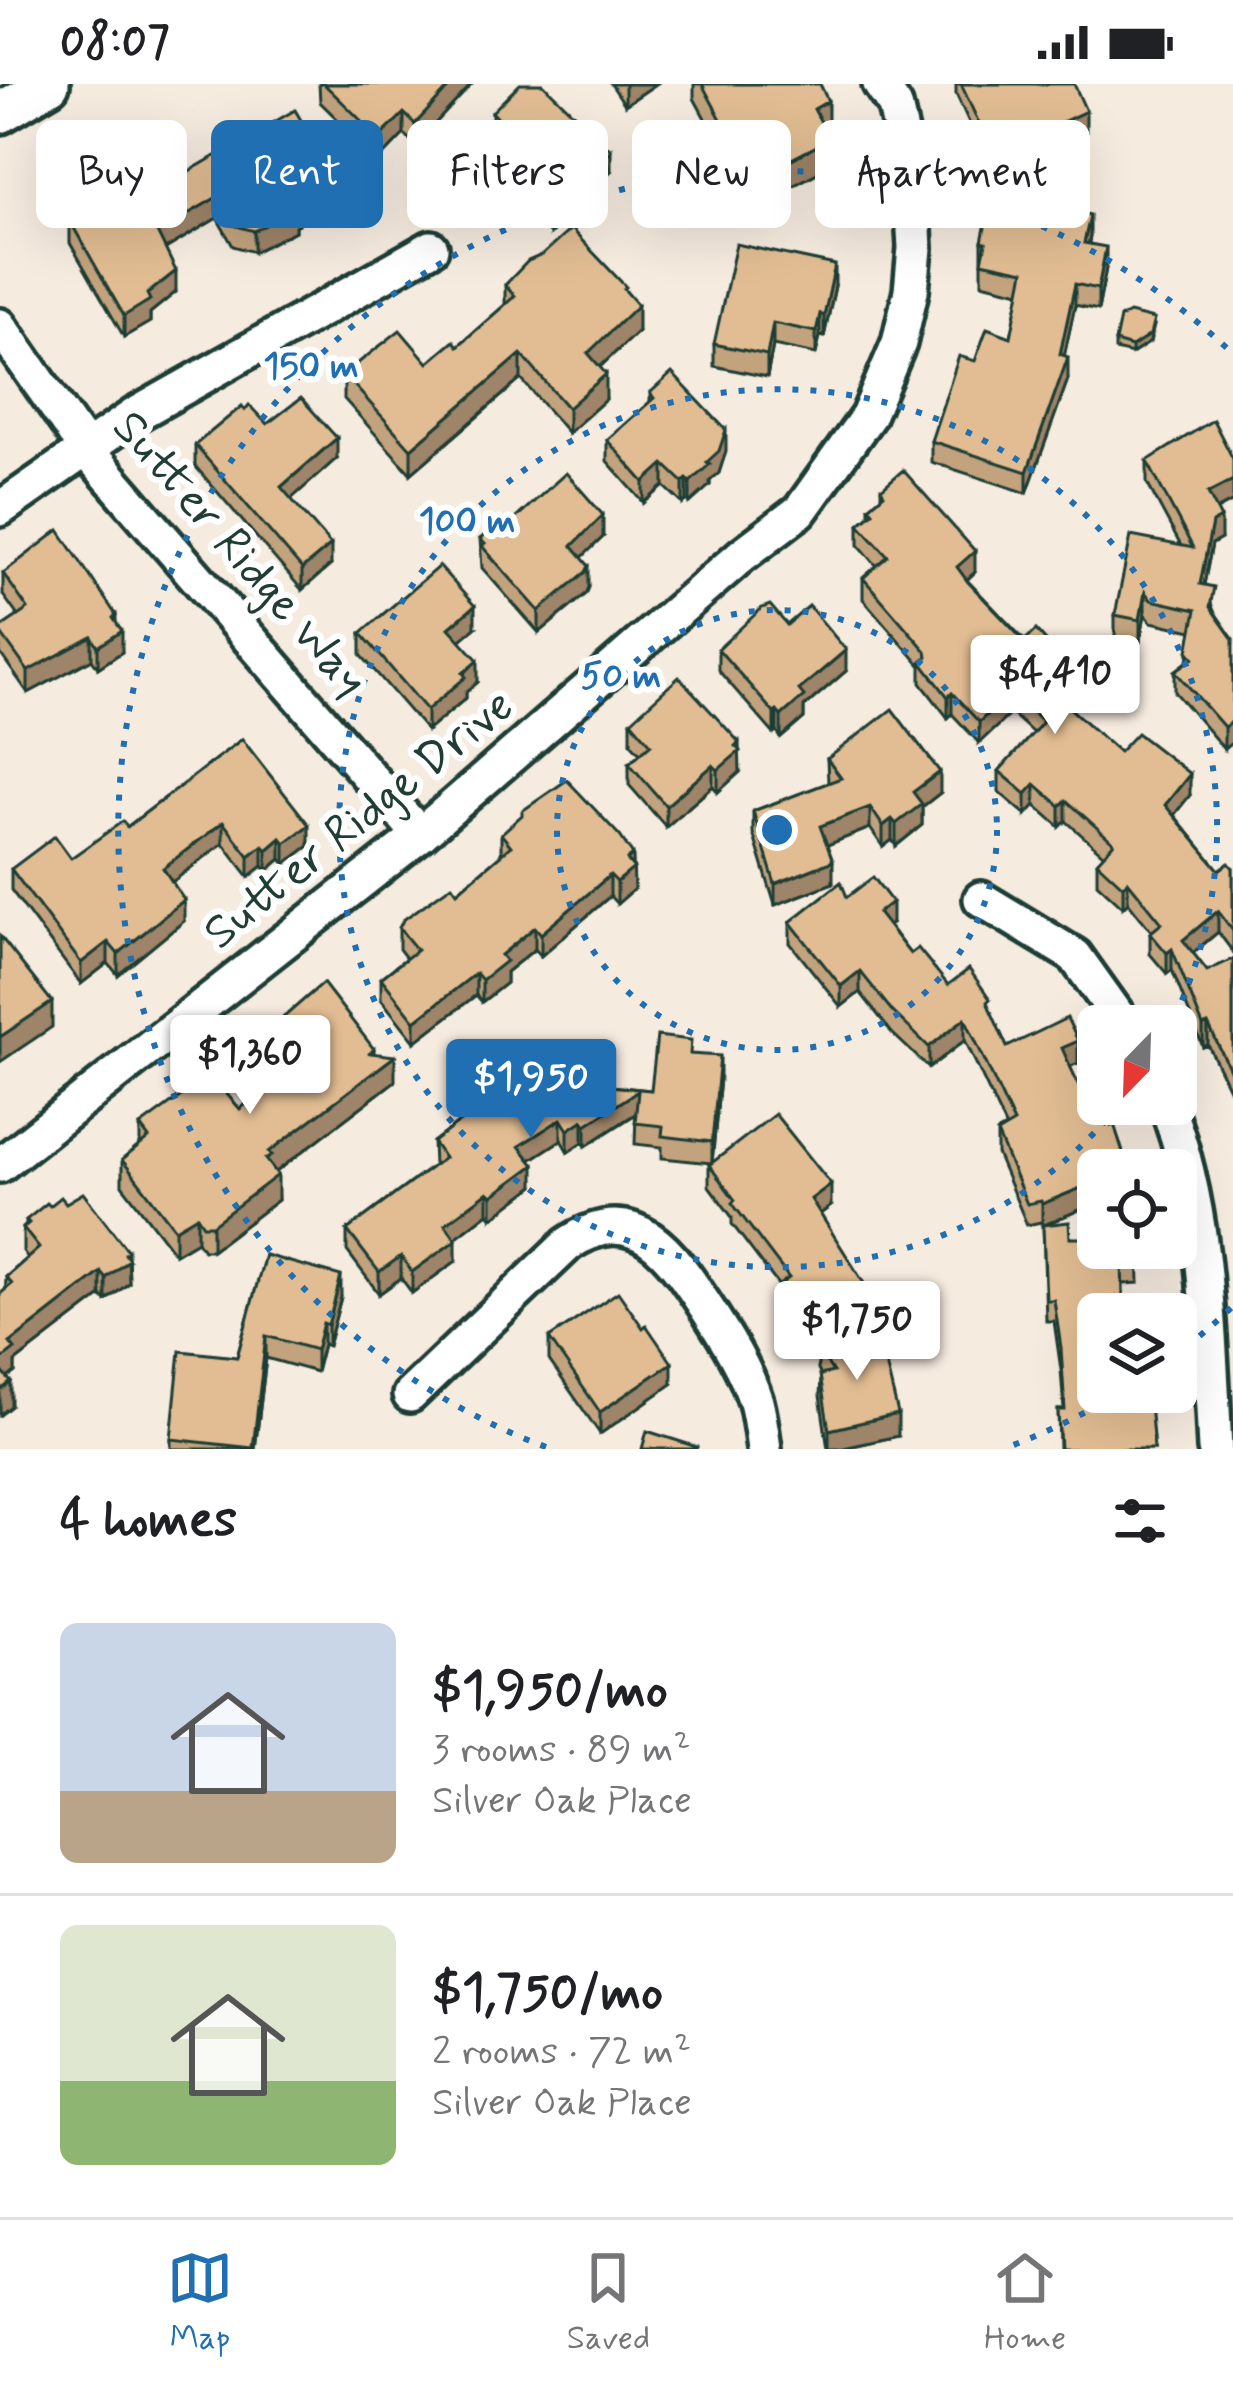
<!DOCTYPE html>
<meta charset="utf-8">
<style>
:root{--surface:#fff;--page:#f6f6f6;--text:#202124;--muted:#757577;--line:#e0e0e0;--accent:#1f6fb2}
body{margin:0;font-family:Mynerve,sans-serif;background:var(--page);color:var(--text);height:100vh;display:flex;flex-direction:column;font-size:45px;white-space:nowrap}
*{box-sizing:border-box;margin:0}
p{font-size:39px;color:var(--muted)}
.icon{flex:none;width:66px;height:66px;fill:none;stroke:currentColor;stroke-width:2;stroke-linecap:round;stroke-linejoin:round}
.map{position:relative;height:1365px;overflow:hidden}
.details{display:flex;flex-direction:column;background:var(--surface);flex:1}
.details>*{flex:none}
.top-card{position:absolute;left:36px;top:36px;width:1161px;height:108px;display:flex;gap:24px}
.needle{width:78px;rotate:203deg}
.buttons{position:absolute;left:1077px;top:921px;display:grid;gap:24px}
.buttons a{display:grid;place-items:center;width:120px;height:120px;border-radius:18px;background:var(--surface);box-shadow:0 12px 48px #0002;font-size:60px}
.price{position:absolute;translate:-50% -102px;padding:0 27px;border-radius:12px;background:#fff;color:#222;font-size:39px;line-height:78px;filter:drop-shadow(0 3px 6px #0008)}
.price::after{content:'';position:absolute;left:50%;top:72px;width:36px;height:27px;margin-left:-18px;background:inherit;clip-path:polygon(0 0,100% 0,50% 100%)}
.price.on{background:var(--accent);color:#fff}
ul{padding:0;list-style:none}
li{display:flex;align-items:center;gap:36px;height:300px;padding:0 60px}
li+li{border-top:3px solid var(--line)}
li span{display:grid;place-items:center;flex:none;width:336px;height:240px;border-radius:18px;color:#555}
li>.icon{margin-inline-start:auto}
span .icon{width:144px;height:144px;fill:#fffc;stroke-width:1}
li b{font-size:51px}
h2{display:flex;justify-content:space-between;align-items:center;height:144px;padding:0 60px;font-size:51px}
.tag{padding:0 42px;border-radius:18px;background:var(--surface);box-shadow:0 12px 48px #0002;font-size:42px;line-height:108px}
.tag.on{background:var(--accent);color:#fff}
.status{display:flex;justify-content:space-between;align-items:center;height:84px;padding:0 60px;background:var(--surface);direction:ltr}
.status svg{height:33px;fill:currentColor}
.tab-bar{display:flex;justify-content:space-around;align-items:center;height:168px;border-top:3px solid var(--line);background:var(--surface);font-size:33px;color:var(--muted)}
.tab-bar a{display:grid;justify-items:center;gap:6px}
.tab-bar .on{color:var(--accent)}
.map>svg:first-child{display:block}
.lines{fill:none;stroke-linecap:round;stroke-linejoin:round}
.minor-casing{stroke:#1f3d34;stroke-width:42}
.tertiary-casing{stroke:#1f3d34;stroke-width:48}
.minor{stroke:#fff;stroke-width:33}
.tertiary{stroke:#fff;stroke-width:39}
.wall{fill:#c2a37e;stroke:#1f3d34;stroke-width:3}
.shaded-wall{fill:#9e8467;stroke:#1f3d34;stroke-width:3}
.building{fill:#e2bd93;stroke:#1f3d34;stroke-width:3}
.ring{fill:none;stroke:#1f6fb2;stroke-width:6;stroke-dasharray:6 12}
.labels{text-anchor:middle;stroke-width:12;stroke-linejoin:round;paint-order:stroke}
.street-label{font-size:48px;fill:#1f3d34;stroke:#fff}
.centre{fill:#1f6fb2;stroke:#fff;stroke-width:6}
.ring-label{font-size:36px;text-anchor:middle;font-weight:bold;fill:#1f6fb2;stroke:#fff;stroke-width:12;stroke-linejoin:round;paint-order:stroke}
</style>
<div class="status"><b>08:07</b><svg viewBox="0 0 49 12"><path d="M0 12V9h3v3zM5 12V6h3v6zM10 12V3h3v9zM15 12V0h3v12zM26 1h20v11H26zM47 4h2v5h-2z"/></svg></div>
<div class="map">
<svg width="1233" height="1365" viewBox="0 0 1233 1365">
<rect width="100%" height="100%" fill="#f6ebdf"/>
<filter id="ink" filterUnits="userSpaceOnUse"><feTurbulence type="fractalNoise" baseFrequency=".00833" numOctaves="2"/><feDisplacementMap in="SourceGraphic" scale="24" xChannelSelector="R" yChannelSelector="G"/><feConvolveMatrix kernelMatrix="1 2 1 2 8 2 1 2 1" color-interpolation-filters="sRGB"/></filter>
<g filter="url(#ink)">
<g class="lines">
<defs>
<g id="minor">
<path d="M0 242 87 367 420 751"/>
<path d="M0 425 135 331 431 164"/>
<path d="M981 815 1075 872 1125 942"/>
<path d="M1166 1020C1208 1126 1209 1252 1215 1365"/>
<path d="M0 1081 420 751 742 471 800 427 868 332 899 259 911 207 915 164 911 92 895 22 880 0"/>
<path d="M410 1311 568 1160C637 1113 674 1174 708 1226 726 1254 746 1286 756 1318 760 1333 762 1350 764 1365"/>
</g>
<path id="tertiary" d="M0 29 49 0"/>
</defs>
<use href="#minor" class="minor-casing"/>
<use href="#tertiary" class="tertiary-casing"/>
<use href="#minor" class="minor"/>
<use href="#tertiary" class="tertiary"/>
</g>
<g class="wall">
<path d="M319 0H472L415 61 404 50 379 76 320 18Z"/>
<path d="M611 0H656L625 21Z"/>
<path d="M694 0H820L828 45 825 46 830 82 753 123 694 14Z"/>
<path d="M956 0H1074L1086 49 993 91 956 10Z"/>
<path d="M492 28 611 87 550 150 505 107 503 79 512 70 492 50Z"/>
<path d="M323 94 295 112 299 140 295 142V147L254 168 233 162 217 134 165 165 176 208 150 229V238L124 253 70 159V137Z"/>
<path d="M1090 152 1089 159 1106 184 1098 226 1075 221 1064 272 1068 295 1027 409 931 378V357L975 277 1011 253 1020 208 982 199V158Z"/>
<path d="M505 201 626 207 638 247 600 283 606 315 568 349 521 295 411 390 344 315V290L428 279 458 262 505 221Z"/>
<path d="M835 202 824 253 820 252 816 270 773 261 767 293 714 282V260Z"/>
<path d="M1154 242 1150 258 1132 270 1115 266V258Z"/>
<path d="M650 309 726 367 719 389 710 397V401L690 419 687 416 683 420 664 402 644 419 607 377V356L650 318Z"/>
<path d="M267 340 337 374 291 415 331 481 302 506 195 382V361Z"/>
<path d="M1233 375V417L1217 426 1221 455 1212 460 1204 500 1214 527 1233 555 1224 665 1175 608V587L1188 577 1192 547 1151 538 1145 530 1140 558 1115 553V531L1181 462 1147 399V377Z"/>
<path d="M881 405 975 488 967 496 1055 588 1043 600 1119 668 1190 711 1174 731 1219 786 1233 784V868L1218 848 1193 869 1207 887 1233 875V1013L1208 961 1203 963 1172 886 1167 890 1150 870V849L1152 848 1128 818 1123 823 1097 799V778L1104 771 1066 737 1060 743 1035 721 1026 731 999 708V687L1033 649 1011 629 979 659 952 630 948 634 921 599V582L863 515V494L877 482 859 461V440L869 431V423L881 413Z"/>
<path d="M508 441 603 453 582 473 589 503 586 510 539 549 482 484 480 455Z"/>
<path d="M3 489 116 538 122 568 98 584 92 575 28 609 0 569V544L18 532 3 511Z"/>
<path d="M787 541 846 587 804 623V634L781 654 777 648 774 650 718 586V565Z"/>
<path d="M475 544 460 556 478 598 466 608V614L427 647 361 571V549Z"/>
<path d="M631 637 740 688 718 708 713 702 666 743 629 701V679L640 669 631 659Z"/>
<path d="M242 655 309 762 285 780 281 775 267 787 263 782 249 793 223 759 172 798 184 837 118 891 108 879 81 900 11 806V785L71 774 127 743Z"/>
<path d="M827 675 940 709 922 723V741L896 762 892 756 883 763 870 744 827 761 833 799 775 821 753 749V727L828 699Z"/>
<path d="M501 750 633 783 634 805 617 820 610 812 541 872 535 865 506 888V899L482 918 476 911 415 958 381 915V894L406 874 399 865V844L457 808 501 771Z"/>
<path d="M847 813 892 839 889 842 910 870 948 901 990 925 1007 963 1078 979 1070 982 1083 1011 1128 1086H1098V1118L1043 1141 1070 1154 1138 1164 1139 1199 1123 1200V1230H1098L1154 1365H1059L1058 1326H1064L1061 1286 1054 1237H1046L1043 1141 1041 1138 1027 1141 997 1070V1049L1006 1044 965 956 929 984 892 949 860 908 841 923 790 859V838Z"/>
<path d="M270 945 374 969 395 997 276 1088 278 1116 212 1166H203L197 1157 175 1170 122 1101V1076L140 1061V1042L240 1025 284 990 270 970Z"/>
<path d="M691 970 720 994 712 1078 831 1122 820 1130 870 1231 808 1269 779 1222V1202L732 1140V1133L709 1102V1081L711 1079 662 1074V1063L635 1060 636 1030 586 1062 583 1058 568 1068 561 1056 530 1076 534 1102 492 1134 488 1129 455 1154 456 1177 412 1209 401 1194 379 1210 347 1167V1146L434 1081 433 1058 498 1009V1005L563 973 610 1002 651 1006Z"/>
<path d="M66 1119 128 1174 129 1199 106 1217 101 1212 15 1278V1288L7 1294 11 1322 0 1331 6 1193 28 1174 23 1167V1144L26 1141V1136L50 1122Z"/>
<path d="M265 1171 341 1213 328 1262 323 1260 316 1288 266 1274 255 1365H171V1355L237 1273Z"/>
<path d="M549 1254 672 1300 600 1350 549 1276Z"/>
<path d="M818 1265 898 1352 839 1365H828L820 1312 821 1291 818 1286Z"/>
</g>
<g class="shaded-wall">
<path d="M452 0H472L415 61V40Z"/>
<path d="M625 0H656L625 21Z"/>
<path d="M828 17V45L814 52V25Z"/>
<path d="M1086 27V49L993 91V70Z"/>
<path d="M404 29V50L379 76V54Z"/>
<path d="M830 55V82L753 123V95Z"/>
<path d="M611 66V87L550 150V128Z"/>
<path d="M323 73V94L286 118V97Z"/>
<path d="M217 113V134L157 170V148Z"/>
<path d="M299 119V140L295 142V147L254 168V147Z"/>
<path d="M1090 131V152L1084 180V159Z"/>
<path d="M1106 163V184L1098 226V205Z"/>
<path d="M835 181V202L824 253V232Z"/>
<path d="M176 187V208L150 229V238L124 253V232L147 210Z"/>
<path d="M1075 200V221L1060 292V270Z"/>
<path d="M638 221V247L588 294V269Z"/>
<path d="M820 230V252L816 270V248Z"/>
<path d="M1154 235 1150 258 1132 270V263Z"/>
<path d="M773 239V261L767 293V271Z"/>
<path d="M521 270V295L411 390V365Z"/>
<path d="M1068 273V295L1027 409V388Z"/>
<path d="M606 290V315L568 349V324Z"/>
<path d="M726 346V367L719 389 710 397V401L690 419V398Z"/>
<path d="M337 354V374L281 424V403Z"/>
<path d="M664 380V402L644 419V398Z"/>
<path d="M687 395V416L683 420V398Z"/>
<path d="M1233 396V417L1208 430V409Z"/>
<path d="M603 431V453L572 483V462Z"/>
<path d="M1221 434V455L1212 460 1200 521V500L1212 439Z"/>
<path d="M331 461V481L302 506V485Z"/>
<path d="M975 467V488L957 504V483Z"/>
<path d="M589 482V503L586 510 539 549V527Z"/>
<path d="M1145 508V530L1140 558V536Z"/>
<path d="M475 522V544L449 566V544Z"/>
<path d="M116 531V550L122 547V568L98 584V563L113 534Z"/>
<path d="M92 553V575L28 609V587Z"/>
<path d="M846 566V587L804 623V634L781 654V632L799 606Z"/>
<path d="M1055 567V588L1031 611V590Z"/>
<path d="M478 576V598L466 608V614L427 647V626Z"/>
<path d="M1011 608V629L979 659V638Z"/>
<path d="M952 609V630L948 634V613Z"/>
<path d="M777 627V648L774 650V629Z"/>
<path d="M1233 637V658L1224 665V643Z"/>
<path d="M739 658 740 688 718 708V686Z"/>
<path d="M713 681V702L666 743V722Z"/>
<path d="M940 688V709L922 723V741L896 762V740L913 708Z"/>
<path d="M1190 690V711L1165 742V721Z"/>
<path d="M1035 700V721L1026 731V710Z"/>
<path d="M1066 716V737L1060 743V722Z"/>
<path d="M870 723V744L820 764V742Z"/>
<path d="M892 735V756L883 763V742Z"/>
<path d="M223 738V759L163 805V784Z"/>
<path d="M309 741V762L285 780V759Z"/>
<path d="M281 754V775L267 787V766Z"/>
<path d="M263 761V782L249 793V772Z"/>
<path d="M633 771 634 805 617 820V798L627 776Z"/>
<path d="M833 777V799L775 821V800Z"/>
<path d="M610 791V812L541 872V850Z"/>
<path d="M1128 797V818L1123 823V802Z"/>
<path d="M184 816V837L118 891V870Z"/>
<path d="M892 818V839L878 850V829Z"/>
<path d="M1218 827V848L1183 877V856Z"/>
<path d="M535 843V865L506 888V899L482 918V896L501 871Z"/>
<path d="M108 858V879L81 900V879Z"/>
<path d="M1172 865V886L1167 890V869Z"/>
<path d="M860 887V908L841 923V902Z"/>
<path d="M476 889V911L415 958V937Z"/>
<path d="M52 918V943L0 978V953Z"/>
<path d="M965 934V956L929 984V963Z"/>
<path d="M1208 940V961L1203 963V942Z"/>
<path d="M1078 957V979L1062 986V964Z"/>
<path d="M374 965V988L395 972V997L272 1091H278V1116L212 1166V1141L269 1068Z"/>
<path d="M720 972V994L712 1079V1058Z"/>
<path d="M638 1007V1028L586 1062V1041Z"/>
<path d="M561 1035V1056L519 1083V1062Z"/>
<path d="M583 1036V1058L568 1068V1046Z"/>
<path d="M534 1081V1102L492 1134V1112Z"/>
<path d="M1098 1097V1118L1042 1142V1120Z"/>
<path d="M831 1100V1122L811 1137V1115Z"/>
<path d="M488 1108V1129L445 1162V1140Z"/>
<path d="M197 1132V1157L175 1170V1145Z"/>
<path d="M456 1156V1177L412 1209V1188Z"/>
<path d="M128 1167 129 1199 106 1217V1194Z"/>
<path d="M401 1172V1194L379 1210V1188Z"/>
<path d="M101 1188V1212L15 1278V1288L0 1300V1277L10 1259Z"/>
<path d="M341 1192V1213L328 1262V1241Z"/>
<path d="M870 1209V1231L808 1269V1248Z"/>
<path d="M323 1239V1260L316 1288V1266Z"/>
<path d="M266 1252V1274L255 1365H253Z"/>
<path d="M672 1279V1300L600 1350V1328Z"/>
<path d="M11 1298V1322L0 1331V1307Z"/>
<path d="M898 1330V1352L839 1365H829V1346Z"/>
</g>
<g class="building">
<path d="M324 0H452L415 40 404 29 379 54Z"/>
<path d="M520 0H543L611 66 550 128 505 86 508 83 503 79 522 60 492 28Z"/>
<path d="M702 0H820L828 17 814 25 830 55 753 95Z"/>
<path d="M961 0H1074L1086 27 993 70Z"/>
<path d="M295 26 323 73 286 97 299 119 293 122 295 126 254 147 233 141 217 113 157 148 176 187 147 210 150 216 124 232 70 137 157 87 165 101Z"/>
<path d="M992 109 1090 131 1084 159 1106 163 1098 205 1075 200 1060 270 1068 273 1027 388 931 357 959 272 975 277 987 244 1011 253 1024 187 982 178 986 159 982 158Z"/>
<path d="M571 145 626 203 624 205 638 221 588 269 606 290 568 324 521 270 411 365 344 290 400 246 428 279 454 257 458 262 515 212 505 201 528 177 542 171Z"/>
<path d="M736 160 835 181 824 232 820 230 816 248 773 239 767 271 714 260Z"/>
<path d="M1129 229 1154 235 1150 251 1132 263 1115 258 1120 234Z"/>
<path d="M672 289 726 346 719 367 707 378 710 380 690 398 687 395 683 398 664 380 644 398 607 356 654 314 650 309Z"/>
<path d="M301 314 337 354 281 403 331 461 302 485 195 361 242 322 245 326 249 321 267 340Z"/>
<path d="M1213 336 1233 375V396L1208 409 1221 434 1212 439 1200 500 1214 503 1210 523 1233 555V637L1224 643 1175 587 1194 574 1188 567 1196 526 1151 516 1145 508 1140 536 1115 531 1131 452 1193 464 1147 377Z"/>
<path d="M903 386 975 467 957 483 968 498 1024 557 1036 546 1055 567 1031 590 1119 668 1137 649 1190 690 1165 721 1219 786 1229 779 1233 784V847L1218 827 1183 856 1207 887 1233 875V992L1208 940 1203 942 1172 865 1167 869 1150 849 1162 839 1128 797 1123 802 1097 778 1114 759 1066 716 1060 722 1035 700 1026 710 999 687 1043 638 1011 608 979 638 952 609 948 613 921 578 927 573 926 567 863 494 888 472 859 440 873 428 869 423 884 410 881 405Z"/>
<path d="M566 389 603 431 572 462 589 482 586 488 539 527 482 462 485 460 480 455 503 435 508 441Z"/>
<path d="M59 446 116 531 113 534 122 547 98 563 92 553 28 587 0 548V544L28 525 3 489Z"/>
<path d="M439 482 475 522 449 544 478 576 463 589 466 593 427 626 361 549Z"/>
<path d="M770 521 787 541 809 522 846 566 799 606 804 612 781 632 777 627 774 629 718 565 762 524Z"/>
<path d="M679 593 739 658 735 662 740 667 718 686 713 681 666 722 629 679 651 660 631 637Z"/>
<path d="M892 625 940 688 913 708 922 720 896 740 892 735 883 742 870 723 820 742 833 777 775 800 753 727 841 694 827 675Z"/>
<path d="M242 655 309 741 285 759 281 754 267 766 263 761 249 772 223 738 163 784 184 816 118 870 108 858 81 879 11 785 55 752 71 774 123 737 127 743Z"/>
<path d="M567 696 620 752 633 771 627 776 634 784 617 798 610 791 541 850 535 843 501 871 506 877 482 896 476 889 415 937 381 894 417 866 399 844 403 836 452 801 457 808 511 762 501 750 522 731V727Z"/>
<path d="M873 793 892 818 878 829 910 870 918 864 948 901 969 885 990 915 987 918 1007 963 1067 934 1078 957 1062 964 1083 1011 1095 1006 1098 1020H1101L1111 1042 1114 1040 1128 1084 1098 1086V1097L1042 1120 1041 1117 1027 1120 997 1049 1014 1039 965 934 929 963 892 927 860 887 841 902 790 838 841 798 847 813Z"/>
<path d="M0 852 52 918 0 953Z"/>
<path d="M323 899 374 965 370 969 395 972 269 1068 272 1071 266 1075 278 1091 212 1141H203L197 1132 175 1145 122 1076 149 1054 140 1042 210 991 240 1025 296 981 270 945Z"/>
<path d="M657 952 691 956 690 970 720 972 712 1058 662 1052 663 1042 635 1039 638 1007 586 1041 583 1036 568 1046 561 1035 519 1062 534 1081 492 1112 488 1108 445 1140 456 1156 412 1188 401 1172 379 1188 347 1146 444 1074 433 1058 499 1008 498 1005 559 966 563 973 583 960 610 1002 651 1006Z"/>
<path d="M775 1030 831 1100 811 1115 870 1209 808 1248 779 1201 789 1194 732 1119 735 1116 709 1081Z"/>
<path d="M83 1109 128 1167 125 1170 129 1176 106 1194 101 1188 10 1259 15 1265 0 1277V1210L12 1200 6 1193 39 1164 23 1144 29 1139 26 1136 47 1119 50 1122 61 1113 66 1119Z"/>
<path d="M1069 1138 1070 1154H1098V1164H1138L1139 1178 1122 1179 1123 1213H1117L1118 1230H1098V1308H1149L1154 1365H1060L1058 1326H1065L1061 1264 1054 1216H1046L1043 1141Z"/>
<path d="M265 1171 341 1192 328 1241 323 1239 316 1266 266 1252 253 1364 171 1355 180 1267 237 1273Z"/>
<path d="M618 1208 643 1244 646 1241 672 1279 600 1328 549 1254Z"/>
<path d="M879 1251 898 1330 829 1346 820 1291 833 1288 818 1265Z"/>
<path d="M0 1285 11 1298 0 1307Z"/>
<path d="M647 1347 697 1363 696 1365H642Z"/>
</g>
</g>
<g class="ring">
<circle cx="777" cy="746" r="220"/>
<path d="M1118 1022A439 439 0 1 1 1170 942"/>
<path d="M1231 1224A659 659 0 0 1 1178 1269M1116 1311A659 659 0 0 1 1008 1363M546 1363A659 659 0 1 1 1231 268"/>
</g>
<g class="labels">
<g class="street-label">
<text transform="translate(242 468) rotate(49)" y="17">Sutter Ridge Way</text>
<text transform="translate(357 733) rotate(-39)" y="17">Sutter Ridge Drive</text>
</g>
</g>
<circle cx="777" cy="746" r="18" class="centre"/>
<g class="ring-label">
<text x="311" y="293">150 m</text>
<text x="467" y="448">100 m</text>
<text x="621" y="603">50 m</text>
</g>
</svg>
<div class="buttons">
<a><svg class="needle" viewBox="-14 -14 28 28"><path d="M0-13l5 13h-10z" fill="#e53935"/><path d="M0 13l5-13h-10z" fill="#757577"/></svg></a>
<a><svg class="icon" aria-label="locate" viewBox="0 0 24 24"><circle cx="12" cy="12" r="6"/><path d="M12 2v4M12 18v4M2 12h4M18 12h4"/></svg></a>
<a><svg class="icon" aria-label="layers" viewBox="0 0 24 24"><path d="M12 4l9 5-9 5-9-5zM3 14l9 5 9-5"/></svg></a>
</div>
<b class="price" style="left:1055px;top:653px">$4,410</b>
<b class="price" style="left:250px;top:1033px">$1,360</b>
<b class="price on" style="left:531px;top:1057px">$1,950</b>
<b class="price" style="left:857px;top:1299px">$1,750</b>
<div class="top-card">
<a class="tag">Buy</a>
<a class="tag on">Rent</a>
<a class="tag">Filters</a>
<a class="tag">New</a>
<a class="tag">Apartment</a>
</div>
</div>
<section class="details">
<h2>4 homes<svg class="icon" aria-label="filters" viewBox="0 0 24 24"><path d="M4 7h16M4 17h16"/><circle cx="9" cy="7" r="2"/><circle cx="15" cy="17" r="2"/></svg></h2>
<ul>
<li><span style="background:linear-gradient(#c9d6e8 70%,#b9a48a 0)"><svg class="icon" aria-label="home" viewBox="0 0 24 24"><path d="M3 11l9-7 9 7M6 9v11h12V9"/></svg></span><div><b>$1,950/mo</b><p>3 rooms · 89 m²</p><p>Silver Oak Place</p></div></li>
<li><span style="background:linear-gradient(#dfe7d0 65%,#8fb573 0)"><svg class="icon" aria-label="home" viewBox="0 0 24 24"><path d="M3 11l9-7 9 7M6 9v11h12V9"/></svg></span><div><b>$1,750/mo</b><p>2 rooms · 72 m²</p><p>Silver Oak Place</p></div></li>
</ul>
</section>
<nav class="tab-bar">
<a class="on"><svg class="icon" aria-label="map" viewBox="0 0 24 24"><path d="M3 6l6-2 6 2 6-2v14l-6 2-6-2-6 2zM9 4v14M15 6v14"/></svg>Map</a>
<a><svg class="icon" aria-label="saved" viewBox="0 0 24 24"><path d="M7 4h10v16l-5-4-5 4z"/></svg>Saved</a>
<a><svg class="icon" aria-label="home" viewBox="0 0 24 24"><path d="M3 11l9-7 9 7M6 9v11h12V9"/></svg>Home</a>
</nav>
